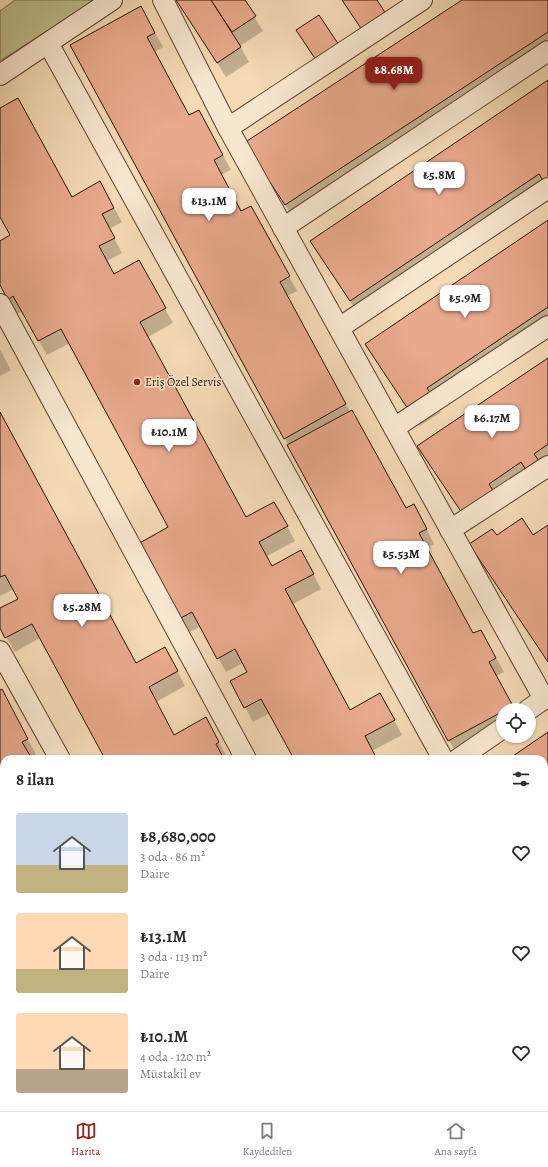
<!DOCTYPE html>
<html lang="tr">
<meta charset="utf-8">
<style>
:root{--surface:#fff;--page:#f7f7f7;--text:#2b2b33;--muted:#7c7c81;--line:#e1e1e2;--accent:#8f2418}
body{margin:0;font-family:Alegreya,serif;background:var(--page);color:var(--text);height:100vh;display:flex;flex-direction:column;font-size:15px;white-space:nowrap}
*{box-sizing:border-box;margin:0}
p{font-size:13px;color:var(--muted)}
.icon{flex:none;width:22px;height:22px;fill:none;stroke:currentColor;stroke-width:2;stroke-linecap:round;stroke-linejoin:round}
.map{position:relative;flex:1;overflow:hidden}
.drawer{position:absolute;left:0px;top:755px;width:548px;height:356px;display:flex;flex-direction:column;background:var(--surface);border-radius:12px 12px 0 0;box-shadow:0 1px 3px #0004}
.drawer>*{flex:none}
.buttons{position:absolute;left:496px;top:703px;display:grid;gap:8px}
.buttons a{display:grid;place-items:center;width:40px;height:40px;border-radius:50%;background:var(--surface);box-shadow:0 1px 3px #0004;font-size:20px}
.price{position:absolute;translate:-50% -34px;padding:0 9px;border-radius:8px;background:#fff;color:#222;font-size:13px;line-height:26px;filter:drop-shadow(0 1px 2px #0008)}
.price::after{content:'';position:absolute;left:50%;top:24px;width:12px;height:9px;margin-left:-6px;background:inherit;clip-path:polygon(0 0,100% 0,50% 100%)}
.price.active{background:var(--accent);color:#fff}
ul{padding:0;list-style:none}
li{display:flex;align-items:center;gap:12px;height:100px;padding:0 16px}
li span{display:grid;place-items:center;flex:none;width:112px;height:80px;border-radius:4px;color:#555}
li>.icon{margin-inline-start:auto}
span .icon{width:48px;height:48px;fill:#fffc;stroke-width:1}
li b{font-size:17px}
h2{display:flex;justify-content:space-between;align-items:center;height:48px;padding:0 16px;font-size:17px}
.tabs{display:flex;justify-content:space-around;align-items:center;height:56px;border-top:1px solid var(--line);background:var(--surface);font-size:11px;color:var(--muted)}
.tabs a{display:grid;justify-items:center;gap:2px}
.tabs .active{color:var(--accent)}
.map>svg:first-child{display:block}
.green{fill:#bdbf8c;stroke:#766846}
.shadow{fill:#0003}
.building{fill:#e8a98c;stroke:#2f1100}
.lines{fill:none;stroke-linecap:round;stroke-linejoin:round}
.minor-casing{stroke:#60432d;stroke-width:22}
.minor{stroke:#f8e7cf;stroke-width:20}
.poi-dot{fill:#8f2418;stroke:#f8e7cf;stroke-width:1.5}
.labels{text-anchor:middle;stroke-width:3;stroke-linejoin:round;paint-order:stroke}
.poi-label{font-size:12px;fill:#2f1100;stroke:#f8e7cf;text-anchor:start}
</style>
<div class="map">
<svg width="548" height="1111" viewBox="0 0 548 1111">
<rect width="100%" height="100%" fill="#f4dab5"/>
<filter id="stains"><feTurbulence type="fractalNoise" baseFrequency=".005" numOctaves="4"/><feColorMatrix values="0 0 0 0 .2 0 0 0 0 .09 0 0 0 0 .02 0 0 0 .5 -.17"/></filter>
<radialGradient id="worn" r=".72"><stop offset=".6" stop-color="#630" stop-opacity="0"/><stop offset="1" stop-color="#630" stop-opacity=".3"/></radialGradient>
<path class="green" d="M15 0H95L0 61V11Z"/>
<g class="shadow">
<path d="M177 0H244L263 31 240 46 249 62 226 77Z"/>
<path d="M464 0H548V52L294 219 254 157Z"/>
<path d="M149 22 163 47 155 52 189 116 207 125 231 170 221 175 242 212 259 221 297 291 287 296 350 412 406 510 422 520 434 544 426 548 473 635 489 645 504 672 496 676 514 710H503V730L457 755 71 45Z"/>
<path d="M548 81V188L359 315 311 241Z"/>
<path d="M18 99 72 198 108 197 122 222 109 229 122 253 107 261 114 275 147 276 173 323 148 337 246 518 282 517 295 541 267 556 272 567 309 566 321 589 293 604 350 711 388 709 402 735 372 751 377 759H295L270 713 253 722 245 707 231 681 248 672 243 663 226 672 201 626 188 633 180 619 169 527 70 343 47 355 22 311 17 314 0 283V242L11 236 0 215V109Z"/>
<path d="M548 221V327L436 403 441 412 420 426 366 344Z"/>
<path d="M0 350 11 370 0 376Z"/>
<path d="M548 360V464L471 527 419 447Z"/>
<path d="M0 413 136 664 173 663 185 686 156 702 174 736 214 733 227 757 224 759H106L40 638 15 652 0 626V610L20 599 14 589 0 596Z"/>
<path d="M0 691 36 754 30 757 31 759H4V861L0 853Z"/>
<path d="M548 733V861L544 864V759H516Z"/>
<path d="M548 924V1029L544 1032V926Z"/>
<path d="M0 986H4V1079L0 1082Z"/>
<path d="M4 1103V1107H86L88 1111H0V1106Z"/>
</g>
<g class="building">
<path d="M176 0H211L241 47 217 63Z"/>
<path d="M211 0H245L256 16 232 32Z"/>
<path d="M342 0H377L386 14 362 30Z"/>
<path d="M462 0H548V32L285 205 244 143Z"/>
<path d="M141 6 155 33 147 37 189 115 199 110 223 155 214 160 241 211 251 206 290 276 280 282 346 404 284 439 70 45Z"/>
<path d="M319 15 339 45 316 60 296 30Z"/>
<path d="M548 80V180L544 182 539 174 350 301 310 241Z"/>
<path d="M18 98 72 197 100 181 114 208 102 214 115 238 99 246 114 274 139 260 166 308 140 322 246 517 274 502 288 526 259 542 272 566 301 550 314 574 285 589 350 710 380 693 395 720 365 736 377 759H294L261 699 244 708 230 681 247 672 235 649 217 659 192 612 179 619 138 544 168 527 61 329 38 341 13 296 8 300 0 285V241L10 235 0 217V108Z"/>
<path d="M548 220V307L427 388 433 397 410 412 365 344Z"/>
<path d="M548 358V444L534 454 539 461 526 470 521 462 489 484 494 492 462 513 417 446Z"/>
<path d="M352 410 406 508 414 504 427 529 419 533 473 633 481 630 496 658 489 662 513 706 448 741 287 445Z"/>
<path d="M0 412 136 663 165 647 178 671 149 687 174 735 206 717 219 742 216 744 224 759H105L32 624 5 638 0 628V608L18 599 5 575 0 577Z"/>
<path d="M522 518 533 535 548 525V662L469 544 492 529 497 535Z"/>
<path d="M2 689 28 739 22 742 32 759H4V863L0 855V690Z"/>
<path d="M548 732V841L544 843V759H515L513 756Z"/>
<path d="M548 922V1009L544 1012V925Z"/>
<path d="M2 983 4 985V1059L0 1062V984Z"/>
<path d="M4 1101V1107L87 1108 83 1111H0V1104Z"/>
<path d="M140 1107H226L228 1111H142Z"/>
<path d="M292 1107H378L380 1111H294Z"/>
</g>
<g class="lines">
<defs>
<g id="minor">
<path d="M163 0 228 128 544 699"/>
<path d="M48 43 443 759"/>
<path d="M0 75 112 0"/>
<path d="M228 128 422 0"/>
<path d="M283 228 548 51"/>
<path d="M0 304 246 759"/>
<path d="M339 328 548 188"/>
<path d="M394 428 548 326"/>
<path d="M450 530 548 466"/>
<path d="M0 651 60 759"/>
<path d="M528 710 548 696"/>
<path d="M458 759 503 728"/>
<path d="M0 892 4 899"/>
<path d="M544 896 548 893"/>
<path d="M0 964 4 962"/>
<path d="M544 1033 548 1030"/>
<path d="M0 1079 4 1076"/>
<path d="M112 1107 114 1111"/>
<path d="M247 1107 249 1111"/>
<path d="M434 1110 438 1107"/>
</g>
</defs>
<use href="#minor" class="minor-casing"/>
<use href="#minor" class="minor"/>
</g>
<circle class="poi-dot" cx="137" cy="382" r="4"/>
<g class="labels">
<g class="poi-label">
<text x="145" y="386">Eriş Özel Servis</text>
</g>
</g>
<rect width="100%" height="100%" filter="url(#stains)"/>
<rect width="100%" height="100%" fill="url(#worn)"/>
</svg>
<div class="buttons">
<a><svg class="icon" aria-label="locate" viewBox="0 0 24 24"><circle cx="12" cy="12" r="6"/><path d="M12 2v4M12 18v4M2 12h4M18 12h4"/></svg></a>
</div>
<b class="price active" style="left:394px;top:91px">₺8.68M</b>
<b class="price" style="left:439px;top:196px">₺5.8M</b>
<b class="price" style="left:209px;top:222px">₺13.1M</b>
<b class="price" style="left:465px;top:319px">₺5.9M</b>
<b class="price" style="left:492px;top:439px">₺6.17M</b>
<b class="price" style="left:169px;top:453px">₺10.1M</b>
<b class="price" style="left:401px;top:575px">₺5.53M</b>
<b class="price" style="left:82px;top:628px">₺5.28M</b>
<section class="drawer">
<h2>8 ilan<svg class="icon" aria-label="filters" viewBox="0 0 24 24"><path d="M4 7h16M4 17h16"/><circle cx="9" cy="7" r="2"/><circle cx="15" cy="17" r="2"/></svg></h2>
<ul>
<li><span style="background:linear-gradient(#c9d6e8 65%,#c2b280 0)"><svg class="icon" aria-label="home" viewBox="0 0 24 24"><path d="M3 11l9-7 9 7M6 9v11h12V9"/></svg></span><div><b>₺8,680,000</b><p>3 oda · 86 m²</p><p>Daire</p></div><svg class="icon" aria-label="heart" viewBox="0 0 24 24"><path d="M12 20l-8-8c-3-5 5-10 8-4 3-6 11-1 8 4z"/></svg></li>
<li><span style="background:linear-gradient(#ffd9b3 70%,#c2b280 0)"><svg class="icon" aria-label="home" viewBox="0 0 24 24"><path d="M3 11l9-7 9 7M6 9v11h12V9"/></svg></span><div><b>₺13.1M</b><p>3 oda · 113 m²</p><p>Daire</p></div><svg class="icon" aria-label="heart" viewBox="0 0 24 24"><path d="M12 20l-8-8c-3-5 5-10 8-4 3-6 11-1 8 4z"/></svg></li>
<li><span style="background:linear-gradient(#ffd9b3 70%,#b9a48a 0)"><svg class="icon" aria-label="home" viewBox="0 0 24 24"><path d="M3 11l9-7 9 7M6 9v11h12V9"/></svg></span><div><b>₺10.1M</b><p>4 oda · 120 m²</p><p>Müstakil ev</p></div><svg class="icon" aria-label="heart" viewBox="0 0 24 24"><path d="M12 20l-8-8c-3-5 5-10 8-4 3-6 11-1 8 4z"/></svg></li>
</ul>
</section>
</div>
<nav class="tabs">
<a class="active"><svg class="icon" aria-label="map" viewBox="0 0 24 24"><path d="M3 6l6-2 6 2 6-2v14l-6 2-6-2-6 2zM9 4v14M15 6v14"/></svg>Harita</a>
<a><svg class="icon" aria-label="saved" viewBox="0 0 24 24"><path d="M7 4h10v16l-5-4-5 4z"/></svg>Kaydedilen</a>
<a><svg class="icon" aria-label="home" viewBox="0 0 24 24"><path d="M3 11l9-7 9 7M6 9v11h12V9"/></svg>Ana sayfa</a>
</nav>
